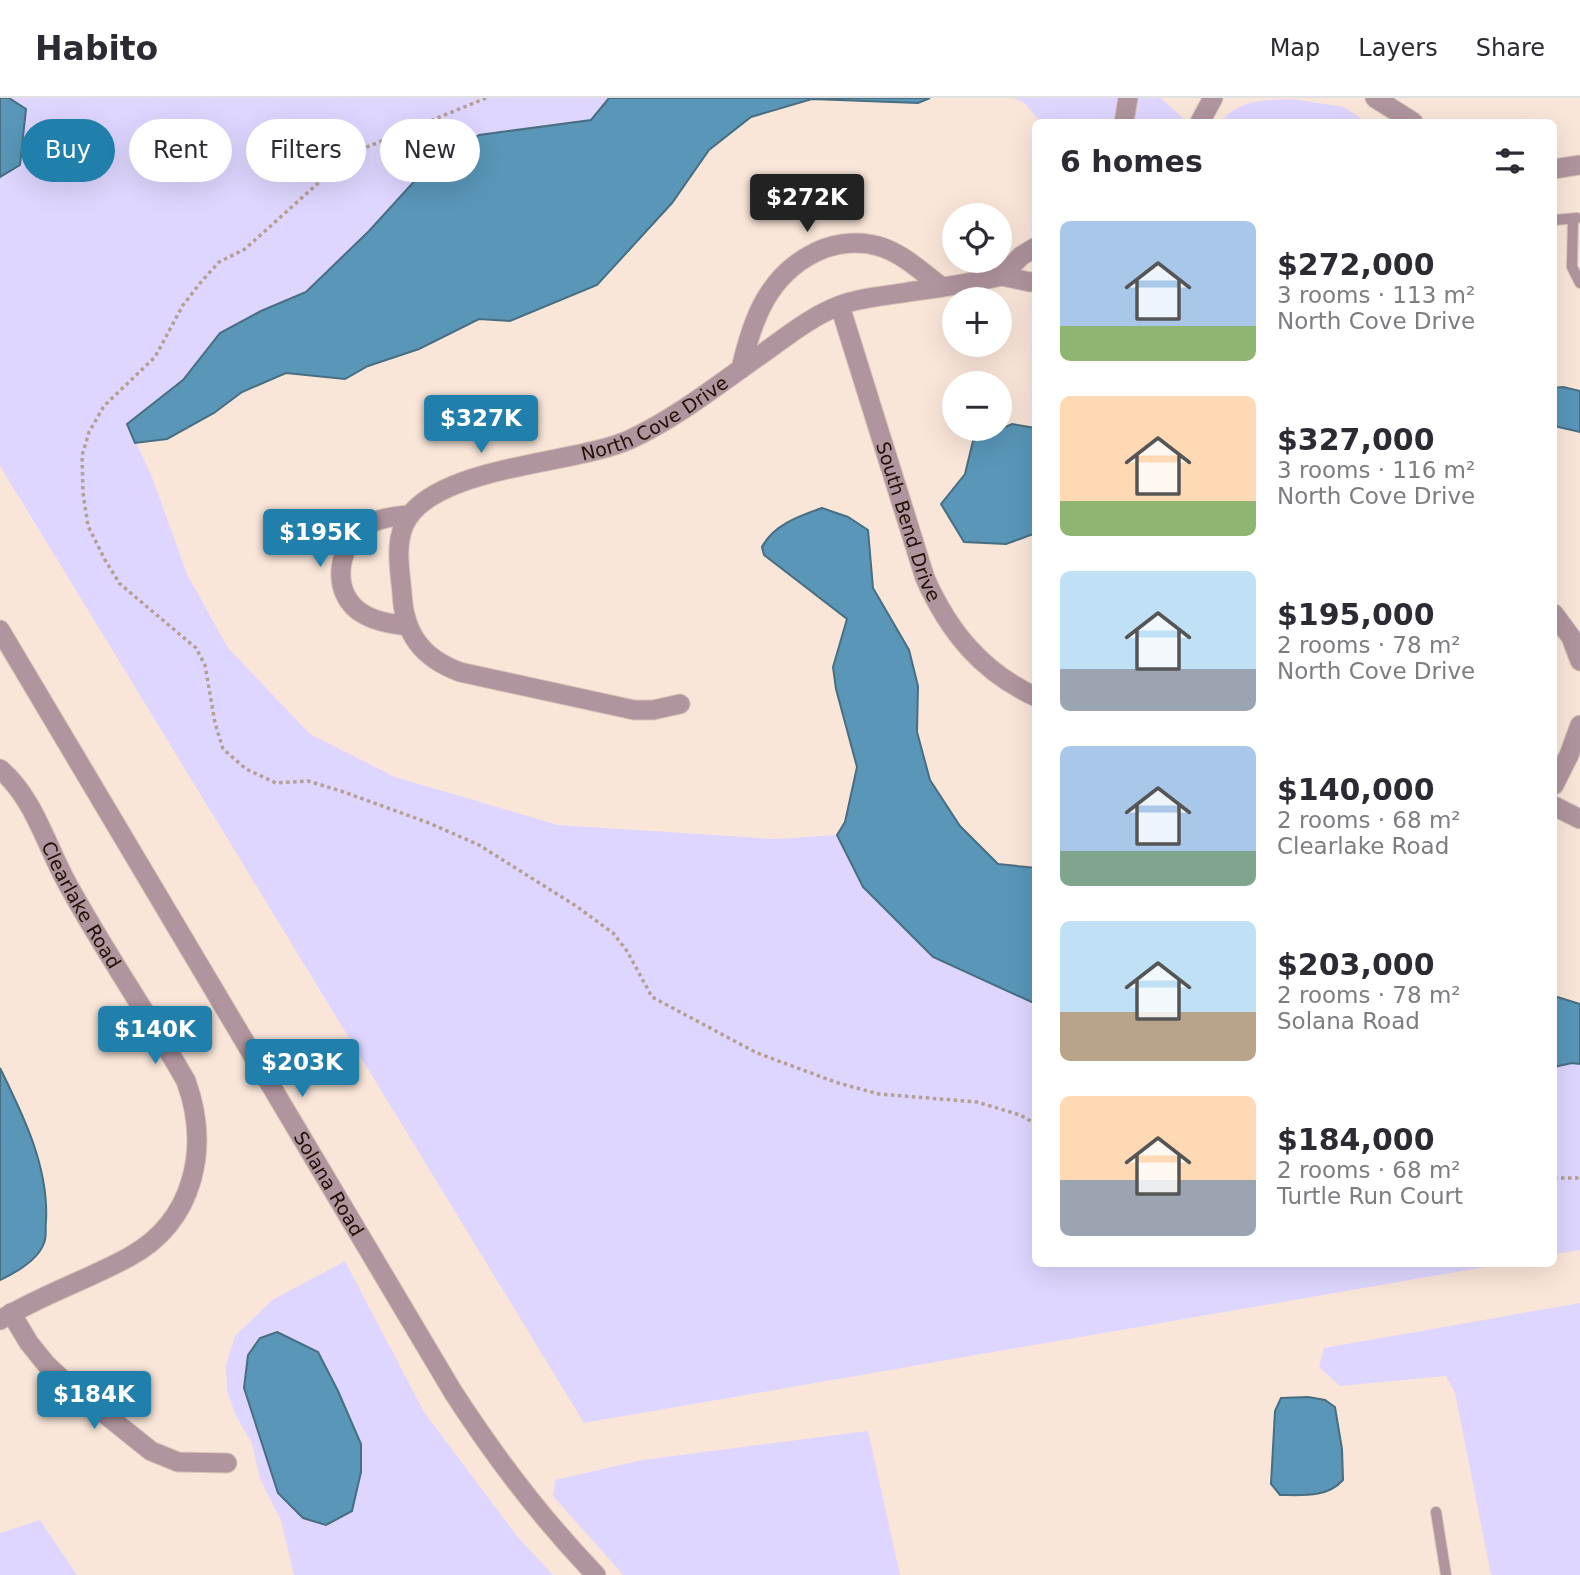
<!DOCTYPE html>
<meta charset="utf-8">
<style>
:root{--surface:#fff;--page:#f7f7f7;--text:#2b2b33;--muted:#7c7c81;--line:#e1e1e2;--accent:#207fab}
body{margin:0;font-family:"DejaVu Sans",sans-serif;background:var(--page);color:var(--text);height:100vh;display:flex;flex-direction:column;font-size:26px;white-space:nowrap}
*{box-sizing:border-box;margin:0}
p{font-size:23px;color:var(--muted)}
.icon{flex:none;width:38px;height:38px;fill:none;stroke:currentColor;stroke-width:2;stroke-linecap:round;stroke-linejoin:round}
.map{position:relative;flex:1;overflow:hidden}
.side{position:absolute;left:1032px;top:21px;width:525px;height:1148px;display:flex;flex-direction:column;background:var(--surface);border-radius:10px;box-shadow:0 7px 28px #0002}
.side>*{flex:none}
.hud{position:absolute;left:21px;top:21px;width:665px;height:63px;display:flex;gap:14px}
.tools{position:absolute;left:942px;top:105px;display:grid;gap:14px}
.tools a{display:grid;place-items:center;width:70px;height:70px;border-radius:50%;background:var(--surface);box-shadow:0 7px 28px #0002;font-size:35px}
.price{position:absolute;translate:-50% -60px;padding:0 16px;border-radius:7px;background:var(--accent);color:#fff;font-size:23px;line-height:46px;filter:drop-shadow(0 2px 4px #0008)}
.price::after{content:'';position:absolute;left:50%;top:42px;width:21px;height:16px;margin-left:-10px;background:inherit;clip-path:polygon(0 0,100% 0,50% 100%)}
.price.on{background:#222;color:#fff}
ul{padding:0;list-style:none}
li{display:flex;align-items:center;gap:21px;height:175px;padding:0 28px}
li span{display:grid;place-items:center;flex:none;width:196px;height:140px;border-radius:10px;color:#555}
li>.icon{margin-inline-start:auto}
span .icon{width:84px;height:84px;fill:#fffc;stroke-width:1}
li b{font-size:30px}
h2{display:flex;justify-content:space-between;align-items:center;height:84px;padding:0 28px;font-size:30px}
.pill{padding:0 24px;border-radius:32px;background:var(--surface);box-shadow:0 7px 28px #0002;font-size:24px;line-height:63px}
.pill.on{background:var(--accent);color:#fff}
header{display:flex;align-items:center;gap:42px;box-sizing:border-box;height:98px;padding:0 35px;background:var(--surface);border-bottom:2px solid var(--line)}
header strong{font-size:33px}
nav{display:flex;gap:38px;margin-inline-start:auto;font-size:24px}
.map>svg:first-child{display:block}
.green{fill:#dfd6ff;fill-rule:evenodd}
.water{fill:#5996b8;stroke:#486e82;stroke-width:2}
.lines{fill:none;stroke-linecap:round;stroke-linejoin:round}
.service-casing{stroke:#d7c4b7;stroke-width:12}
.minor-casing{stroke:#d7c4b7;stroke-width:21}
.tertiary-casing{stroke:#d7c4b7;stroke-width:21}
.path{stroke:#b3a094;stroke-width:3.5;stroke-dasharray:3.5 3.5;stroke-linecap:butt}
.service{stroke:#b0949e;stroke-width:10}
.minor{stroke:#b0949e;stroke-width:19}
.tertiary{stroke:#b0949e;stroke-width:19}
.labels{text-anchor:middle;stroke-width:6;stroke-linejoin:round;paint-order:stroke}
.street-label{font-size:19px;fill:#211005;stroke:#fff}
</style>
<header>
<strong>Habito</strong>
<nav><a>Map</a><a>Layers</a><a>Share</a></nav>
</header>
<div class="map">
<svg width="1580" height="1477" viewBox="0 0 1580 1477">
<rect width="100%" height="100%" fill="#fae6d9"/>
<g class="green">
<path d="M0 0H609L592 22 547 27 420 77 369 133 306 194 261 213 220 235 183 282 127 325 152 379 187 476 228 550 310 636 395 679 558 727 774 741 837 737 863 789 933 859 1036 906V1166H1502L584 1325 0 368Z"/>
<path d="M1013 0H1161L1185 22 1184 24H1041L1023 4Z"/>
<path d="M1292 1 1344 9 1366 24H1221C1239 1 1265 2 1292 1Z"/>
<path d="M1572 965 1580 966V1152L1554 1156V969Z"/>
<path d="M345 1163 424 1314 517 1438 553 1477H294L281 1423 260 1381 252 1346 235 1316 227 1292 226 1267 235 1238 272 1202ZM318 1254 338 1293 361 1346 278 1395 244 1290 248 1257Z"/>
<path d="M1580 1205V1477H1491L1455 1295 1446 1278 1340 1288 1319 1269 1324 1250Z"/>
<path d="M868 1333 900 1477H623L553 1398 555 1382 642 1362Z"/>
<path d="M40 1422 77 1477H0V1435Z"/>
</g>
<g class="water">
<path d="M0 0H9L26 11 20 67 0 79Z"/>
<path d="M609 0H930L918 5 812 1 751 19 709 52 672 105 597 187 510 223 479 221 419 251 368 268 345 281 286 275 242 294 214 315 167 341 135 345 127 326 183 282 220 235 261 213 306 194 369 133 420 77 479 37 591 22Z"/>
<path d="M1563 289 1580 293V334L1554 328V290Z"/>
<path d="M1012 326 1036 330V435L1006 446 964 444 941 406 965 376 973 343Z"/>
<path d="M822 410 848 419 868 432 873 490 909 552 918 588 917 634 930 682 960 728 998 766 1036 770V906L933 859 863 789 837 737 845 724 857 669 836 591 833 569 847 521 764 457 762 449C773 427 799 418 822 410Z"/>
<path d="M1554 898 1580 906V966L1572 965 1554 969Z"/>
<path d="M0 970C23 1017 49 1069 46 1123 45 1129 47 1139 44 1145 38 1162 15 1175 0 1182Z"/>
<path d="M277 1234 318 1254 338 1293 361 1346V1374L352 1413 326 1427 303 1420 278 1395 244 1290 248 1257 260 1240Z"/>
<path d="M1308 1299 1325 1302 1335 1309 1342 1351 1343 1382C1327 1400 1302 1397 1280 1397L1271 1386 1275 1313 1281 1300Z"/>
</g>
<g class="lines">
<defs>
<g id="service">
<path d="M1573 121 1572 169 1580 185"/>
<path d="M1554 122 1577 120"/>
<path d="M1436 1414 1446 1477"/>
</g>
<g id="minor">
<path d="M1375 0 1413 24"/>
<path d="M1124 24 1128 0"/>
<path d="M1200 24 1213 0"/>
<path d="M1554 71 1580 67"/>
<path d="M1036 149 1021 158 1002 178 1030 184 1036 183"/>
<path id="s1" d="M840 208 925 480C949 534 982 574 1036 599"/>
<path d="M741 271C752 222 768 177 816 154 837 144 862 142 884 150 906 158 924 176 942 189"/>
<path d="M1554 516 1571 539 1580 563"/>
<path d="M407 528C393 526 378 524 365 517 327 497 337 440 373 424 385 419 398 418 410 417"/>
<path id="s2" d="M680 606 653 612H634L460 574C422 560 404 536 402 495 400 473 395 448 404 427 431 367 576 367 631 341 680 318 724 282 769 251 791 235 814 217 841 207 862 199 886 198 908 194 940 190 971 185 1002 178"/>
<path id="s3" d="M0 671C34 700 46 747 67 785 104 853 148 916 186 983 210 1049 195 1123 129 1159 87 1182 43 1196 0 1222"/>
<path d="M1554 687 1569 657 1580 627"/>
<path d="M1554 708 1580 721"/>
<path d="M11 1215 29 1245 46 1266 65 1284 151 1353 178 1364 227 1365"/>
</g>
<g id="tertiary">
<path id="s4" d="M0 532 453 1294C495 1359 542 1421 596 1477"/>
</g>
</defs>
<use href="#service" class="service-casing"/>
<use href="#minor" class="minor-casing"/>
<use href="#tertiary" class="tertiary-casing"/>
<g class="path">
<path d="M486 0 367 49 326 78 245 151 219 164 201 184 183 207 155 259 104 308 89 334 82 358 83 395 88 428 105 462 120 486 196 550 205 567 215 625 223 651 246 671 276 685 308 683 341 693 429 725 479 747 576 808 613 835 627 853 652 899 757 955 838 985 879 996 977 1004 1020 1017 1036 1026"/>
<path d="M1554 1080H1580"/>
</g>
<use href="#service" class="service"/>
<use href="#minor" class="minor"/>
<use href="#tertiary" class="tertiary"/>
</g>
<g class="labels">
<g class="street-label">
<text dy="7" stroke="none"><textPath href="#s2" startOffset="677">North Cove Drive</textPath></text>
<text dy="7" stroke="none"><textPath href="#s1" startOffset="226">South Bend Drive</textPath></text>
<text dy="7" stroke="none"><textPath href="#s3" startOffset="159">Clearlake Road</textPath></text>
<text dy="7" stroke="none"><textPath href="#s4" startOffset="644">Solana Road</textPath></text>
</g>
</g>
</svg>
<div class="tools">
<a><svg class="icon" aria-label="locate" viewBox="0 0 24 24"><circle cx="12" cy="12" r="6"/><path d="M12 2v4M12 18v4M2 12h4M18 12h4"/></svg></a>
<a>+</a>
<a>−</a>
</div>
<b class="price on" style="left:807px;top:136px">$272K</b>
<b class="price" style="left:481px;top:357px">$327K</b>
<b class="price" style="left:320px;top:471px">$195K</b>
<b class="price" style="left:155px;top:968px">$140K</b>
<b class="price" style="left:302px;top:1001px">$203K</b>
<b class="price" style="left:94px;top:1333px">$184K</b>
<div class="hud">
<a class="pill on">Buy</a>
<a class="pill">Rent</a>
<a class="pill">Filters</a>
<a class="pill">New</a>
</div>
<section class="side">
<h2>6 homes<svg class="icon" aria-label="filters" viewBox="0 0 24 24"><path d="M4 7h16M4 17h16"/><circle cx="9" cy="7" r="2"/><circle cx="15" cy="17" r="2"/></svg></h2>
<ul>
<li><span style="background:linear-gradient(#a9c7e8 75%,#8fb573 0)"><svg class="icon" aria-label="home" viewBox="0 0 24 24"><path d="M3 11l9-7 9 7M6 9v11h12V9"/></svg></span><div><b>$272,000</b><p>3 rooms · 113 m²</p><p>North Cove Drive</p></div></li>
<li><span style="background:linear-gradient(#ffd9b3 75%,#8fb573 0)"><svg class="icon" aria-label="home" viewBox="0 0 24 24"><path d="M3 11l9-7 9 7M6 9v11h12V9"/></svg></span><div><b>$327,000</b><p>3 rooms · 116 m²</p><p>North Cove Drive</p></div></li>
<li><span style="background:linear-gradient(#bfe0f5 70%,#9aa5b1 0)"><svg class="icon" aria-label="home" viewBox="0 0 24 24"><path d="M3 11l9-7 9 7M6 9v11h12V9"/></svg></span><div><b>$195,000</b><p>2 rooms · 78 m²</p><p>North Cove Drive</p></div></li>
<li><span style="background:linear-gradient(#a9c7e8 75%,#7fa58c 0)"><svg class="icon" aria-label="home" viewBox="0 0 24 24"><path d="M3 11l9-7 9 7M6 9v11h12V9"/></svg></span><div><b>$140,000</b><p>2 rooms · 68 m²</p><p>Clearlake Road</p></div></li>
<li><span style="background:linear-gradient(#bfe0f5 65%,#b9a48a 0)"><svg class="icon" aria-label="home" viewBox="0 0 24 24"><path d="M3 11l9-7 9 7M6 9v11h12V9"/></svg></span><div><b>$203,000</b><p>2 rooms · 78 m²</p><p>Solana Road</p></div></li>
<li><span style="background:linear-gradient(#ffd9b3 60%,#9aa5b1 0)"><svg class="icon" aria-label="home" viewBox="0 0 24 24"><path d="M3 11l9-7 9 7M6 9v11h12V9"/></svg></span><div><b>$184,000</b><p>2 rooms · 68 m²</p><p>Turtle Run Court</p></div></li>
</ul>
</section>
</div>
